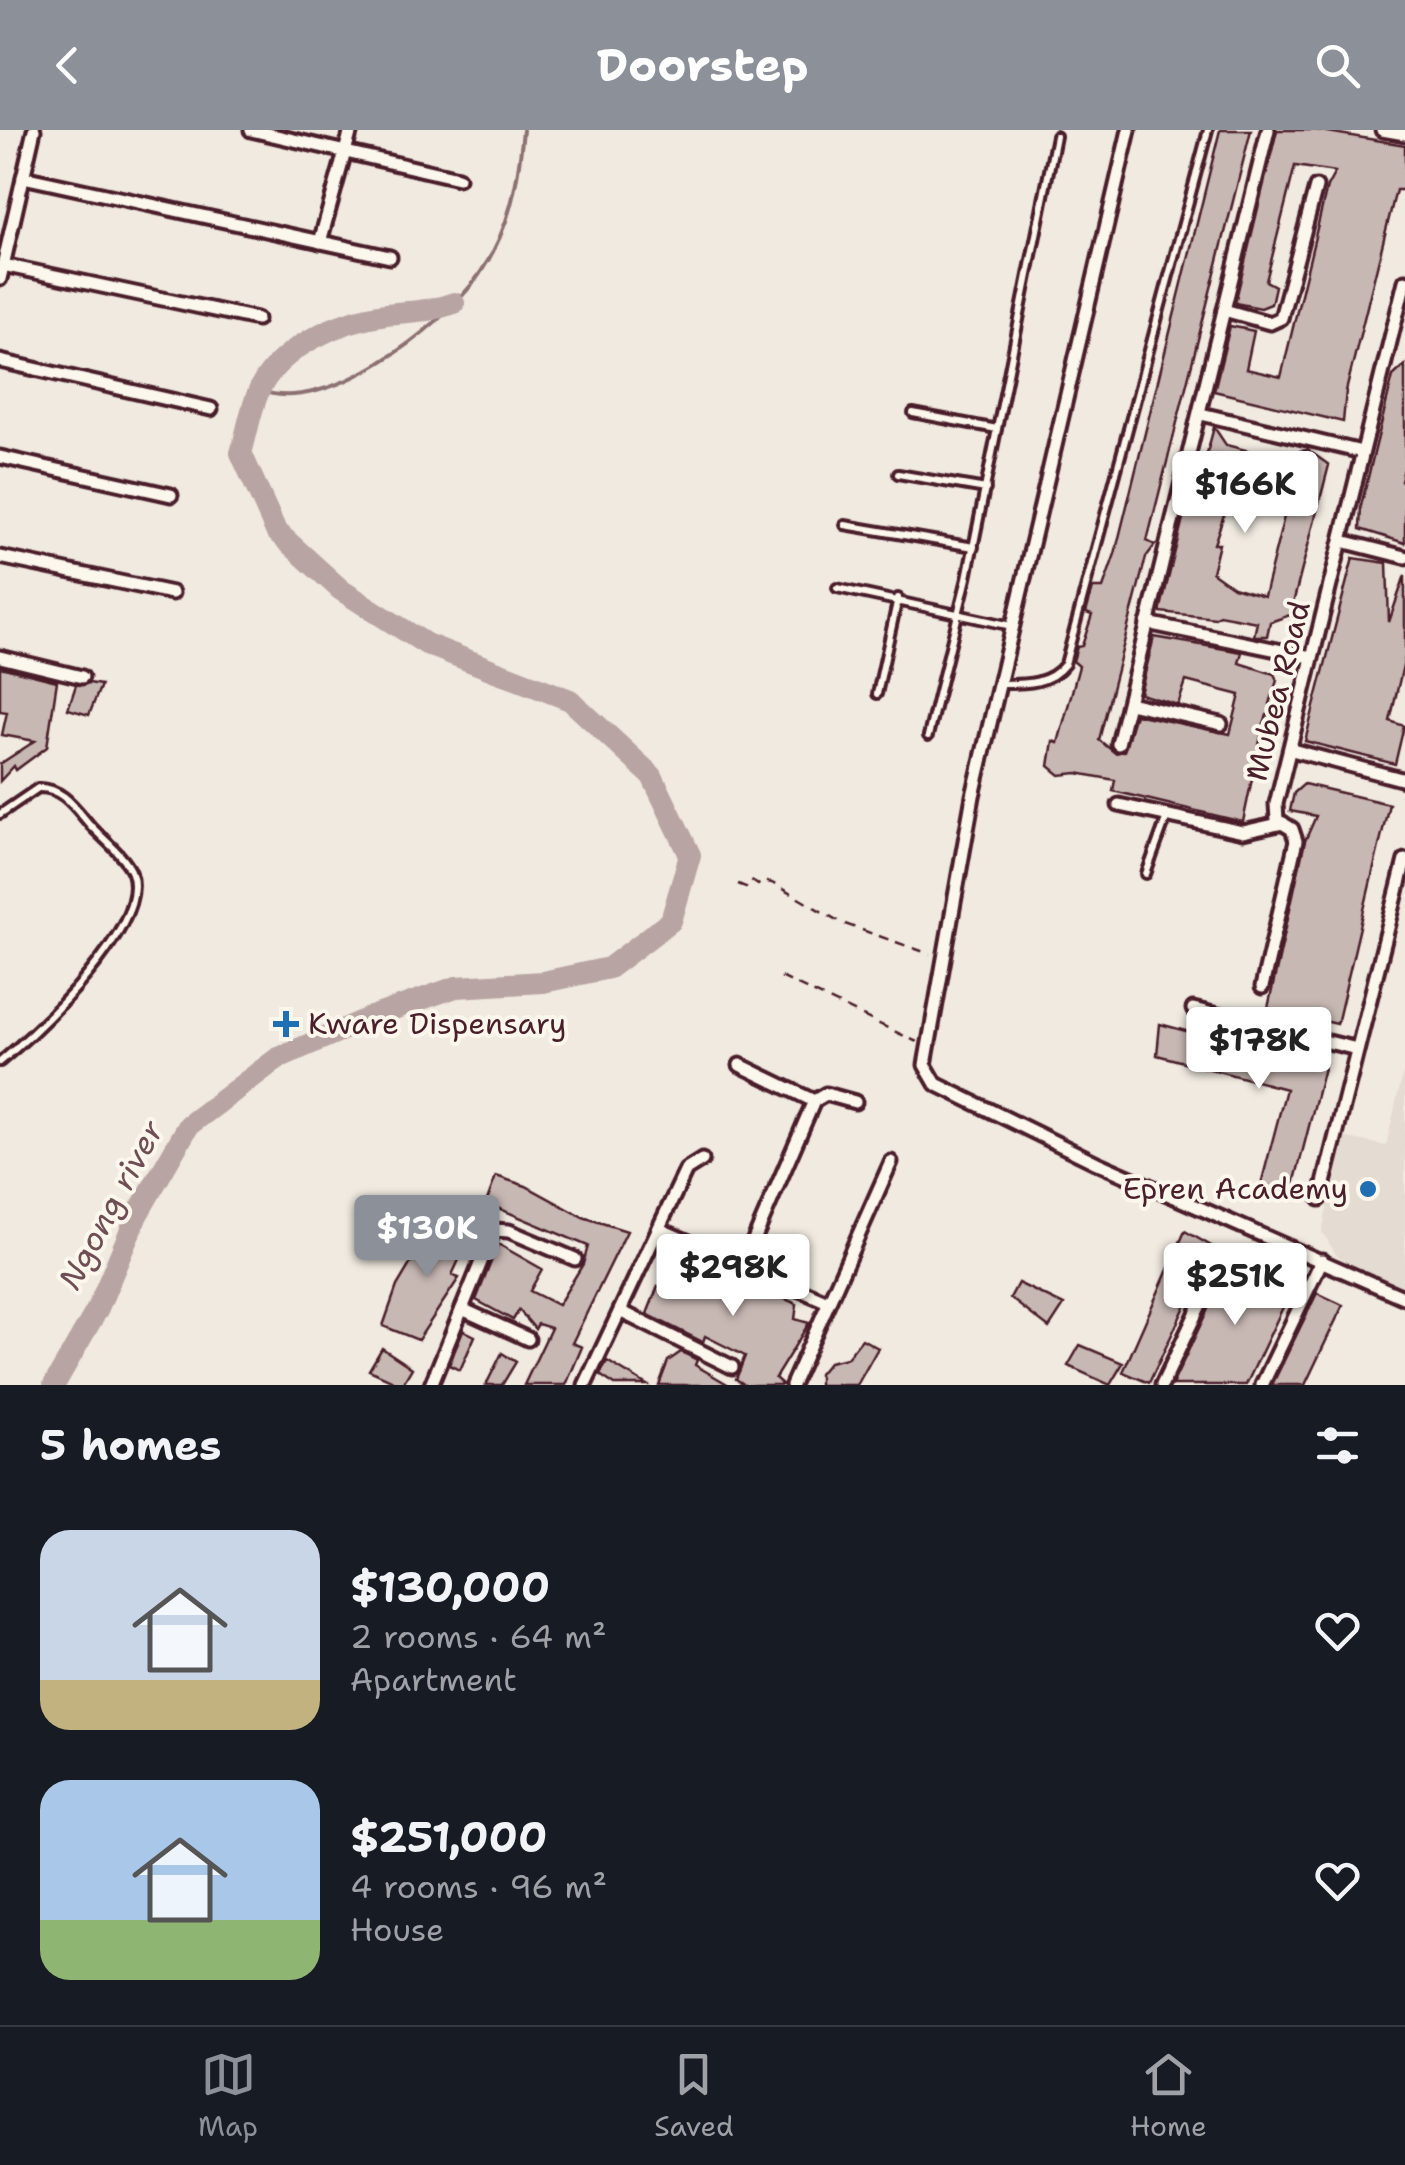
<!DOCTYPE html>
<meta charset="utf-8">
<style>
:root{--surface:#171b24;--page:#20242c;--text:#f1f3f6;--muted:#9ea1a6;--line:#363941;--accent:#8c9099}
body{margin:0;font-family:"Shantell Sans",sans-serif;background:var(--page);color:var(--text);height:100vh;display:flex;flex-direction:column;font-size:38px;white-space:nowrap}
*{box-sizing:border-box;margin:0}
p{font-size:32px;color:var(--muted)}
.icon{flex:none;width:55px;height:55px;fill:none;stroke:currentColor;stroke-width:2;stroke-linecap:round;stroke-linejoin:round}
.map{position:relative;height:1255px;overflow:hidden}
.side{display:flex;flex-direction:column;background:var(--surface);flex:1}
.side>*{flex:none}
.price{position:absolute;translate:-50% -85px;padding:0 22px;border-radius:10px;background:#fff;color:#222;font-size:32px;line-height:65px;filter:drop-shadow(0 2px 5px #0008)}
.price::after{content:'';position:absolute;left:50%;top:60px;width:30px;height:22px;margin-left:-15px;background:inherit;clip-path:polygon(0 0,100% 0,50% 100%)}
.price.selected{background:var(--accent);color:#fff}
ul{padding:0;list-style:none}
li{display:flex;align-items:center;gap:30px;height:250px;padding:0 40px}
li span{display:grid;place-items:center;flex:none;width:280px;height:200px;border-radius:30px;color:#555}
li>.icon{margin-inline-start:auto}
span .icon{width:120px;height:120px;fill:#fffc;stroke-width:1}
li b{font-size:42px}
h2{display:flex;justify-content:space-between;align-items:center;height:120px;padding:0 40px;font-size:42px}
header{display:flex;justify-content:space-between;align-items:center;height:130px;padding:0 40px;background:var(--accent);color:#fff;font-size:45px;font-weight:700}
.menu{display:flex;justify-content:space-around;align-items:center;height:140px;border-top:2px solid var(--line);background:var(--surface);font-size:28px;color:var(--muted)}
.menu a{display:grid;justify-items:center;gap:5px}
.menu .selected{color:var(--accent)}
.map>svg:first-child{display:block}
.built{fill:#e4dbd2}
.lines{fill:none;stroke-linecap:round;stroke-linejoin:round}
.stream{stroke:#8c6f72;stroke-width:4}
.river{stroke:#b8a4a2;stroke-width:22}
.building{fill:#c8b8b3;stroke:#4a1f2b;stroke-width:2.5;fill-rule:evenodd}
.lane-casing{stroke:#4a1f2b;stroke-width:14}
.street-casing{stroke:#4a1f2b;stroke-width:19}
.path{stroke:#4a1f2b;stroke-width:2.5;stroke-dasharray:10 8;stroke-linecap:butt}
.lane{stroke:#fbf7ec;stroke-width:6}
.street{stroke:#fbf7ec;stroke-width:11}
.poi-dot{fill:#1f6fb2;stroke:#fbf7ec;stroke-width:4}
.labels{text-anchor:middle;stroke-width:8;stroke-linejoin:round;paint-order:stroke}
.street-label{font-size:30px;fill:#4a1f2b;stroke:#fbf7ec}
.poi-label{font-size:30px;fill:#4a1f2b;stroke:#fbf7ec;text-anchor:start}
.water-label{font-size:32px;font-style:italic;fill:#704e55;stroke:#fbf7ec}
</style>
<header><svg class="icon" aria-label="back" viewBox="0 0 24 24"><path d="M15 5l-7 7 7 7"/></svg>Doorstep<svg class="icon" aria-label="search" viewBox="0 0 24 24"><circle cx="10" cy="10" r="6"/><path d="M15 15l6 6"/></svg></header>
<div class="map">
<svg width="1405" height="1255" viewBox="0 0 1405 1255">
<rect width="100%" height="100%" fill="#f0eae0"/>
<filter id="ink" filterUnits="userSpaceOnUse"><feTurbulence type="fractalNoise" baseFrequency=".01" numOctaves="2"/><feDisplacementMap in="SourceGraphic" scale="20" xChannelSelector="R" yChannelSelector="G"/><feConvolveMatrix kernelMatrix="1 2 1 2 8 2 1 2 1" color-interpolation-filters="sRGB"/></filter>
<g filter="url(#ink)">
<path class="built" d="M1405 934V1160L1338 1127 1322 1102 1343 1007 1386 1016Z"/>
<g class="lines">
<path class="stream" d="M259 260C324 288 442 198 479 145 510 100 518 53 523 0"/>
<path class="river" d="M54 1255 98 1178 137 1085 189 995 278 928 374 886 456 857 543 852 609 838 671 791 690 725 652 646 570 570 426 514 341 460 276 401 241 323C247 303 250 282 258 263 277 218 340 190 386 184 411 181 430 182 454 173"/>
</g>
<g class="building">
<path d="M1220 0H1251L1147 411 1155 415 1146 427 1099 610 1115 623 1124 621 1135 584 1230 604 1240 565 1186 551 1178 575 1140 564 1154 507 1242 522 1239 533 1274 544 1277 550 1270 574 1288 586 1267 585 1263 596 1243 692 1113 661 1115 650 1077 643 1060 645 1049 636 1053 611 1058 613 1079 536 1073 531 1077 517 1082 516 1092 485 1086 483 1093 458H1103L1115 424Z"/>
<path d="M1277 0H1316L1405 15V60H1396L1346 261 1343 292 1214 261 1230 196 1254 201 1246 239 1281 247 1327 57 1335 42 1295 36 1266 151 1275 156 1271 174 1261 178 1235 173Z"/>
<path d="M1405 235V334L1401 351H1405V413L1360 399 1361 376 1393 246Z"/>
<path d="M1214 297 1226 315 1297 333 1300 321 1308 320 1329 335 1290 485 1270 492 1267 506H1254L1257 492 1219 485 1215 488 1160 482 1191 356 1198 357ZM1228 345 1291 359 1264 466 1233 457 1212 442 1219 414H1214L1228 373 1224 367Z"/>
<path d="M1353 428 1387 433 1389 492 1405 445V527L1390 591 1404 596 1395 634 1305 611Z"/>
<path d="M0 537 57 551 47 617 16 640 14 636 0 651V634L35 611 2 605 7 582 0 581Z"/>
<path d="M89 553 101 555 89 585 68 579 76 555Z"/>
<path d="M1304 654 1389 674 1337 894 1268 878 1305 711 1316 686 1290 681 1294 663Z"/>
<path d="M1160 894 1293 930 1295 923 1325 934 1291 1066 1260 1058 1286 959 1157 925Z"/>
<path d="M496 1046 526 1056 583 1087 627 1101 572 1213 582 1217 566 1255H524L551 1198 538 1194 535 1199 519 1180 513 1190 476 1170 498 1114 542 1139 530 1161 558 1175 583 1134 588 1116 486 1073Z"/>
<path d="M432 1088 470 1106 452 1145 459 1148 418 1210 383 1196 397 1156 424 1111 418 1108Z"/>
<path d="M1185 1101 1213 1117 1149 1253 1123 1242Z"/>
<path d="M693 1124 708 1136 797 1174 795 1189 809 1193 775 1248 783 1255H745L736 1249 745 1226 705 1206 703 1212 647 1184 658 1156 679 1166 680 1146Z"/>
<path d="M1228 1128 1294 1154 1246 1255H1172L1227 1139Z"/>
<path d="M1018 1153 1064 1175 1049 1198 1010 1168Z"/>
<path d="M1317 1163 1343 1175 1305 1255H1272Z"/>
<path d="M463 1200 475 1206 460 1240 449 1235Z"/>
<path d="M862 1209 878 1218 857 1255H819V1244L829 1232 847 1228Z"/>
<path d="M1080 1215 1123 1233 1110 1255 1068 1236Z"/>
<path d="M382 1218 412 1238 402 1255 369 1240Z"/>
<path d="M681 1222 697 1230 695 1235 729 1255H659L668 1231Z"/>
<path d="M502 1223 516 1232 502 1255H486Z"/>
<path d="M607 1231 647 1255H615L600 1245Z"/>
</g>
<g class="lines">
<defs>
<g id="lane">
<path d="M913 283 997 299"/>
<path d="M898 344 986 359"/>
<path d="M845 395 974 417"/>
<path d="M837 458 1012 496"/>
<path d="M1000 554C1024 554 1049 555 1065 534L1208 0"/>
<path d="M877 564 898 468"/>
<path d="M928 606 967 448 1056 6"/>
<path d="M0 684 38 658C63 657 76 679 91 696 103 709 126 727 132 743 150 796 38 900 0 932"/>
<path d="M1146 744 1166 689"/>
</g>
<g id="street">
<path d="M251 0 458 48"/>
<path d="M1129 0 973 666 925 935 936 954 1097 1033 1405 1168"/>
<path d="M1382 0 1405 4"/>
<path d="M23 47 390 127"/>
<path d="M320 112 351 0"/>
<path d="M3 135 257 189"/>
<path d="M0 149 34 0"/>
<path d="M1224 180 1270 193 1281 188 1316 57"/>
<path d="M0 231 211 279"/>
<path d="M1201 284 1362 322"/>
<path d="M0 327 171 365"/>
<path d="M1342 411 1405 427"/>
<path d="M0 427 172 463"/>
<path d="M1147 493 1311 527"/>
<path d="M0 527 82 547"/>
<path d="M1129 573 1221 594"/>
<path d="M1118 614 1268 0"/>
<path d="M1292 620 1405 650"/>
<path d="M1119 675 1243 702 1283 693"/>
<path d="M1262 857 1296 711 1292 699 1277 690 1276 674 1405 151"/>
<path d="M1193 879 1357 919"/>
<path d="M740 935 814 971"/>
<path d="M1320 1069 1405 730"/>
<path d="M659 1099 828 1172"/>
<path d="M744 1133 814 971 826 964 855 972"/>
<path d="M462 1179 528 1209"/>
<path d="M620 1181 732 1237"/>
<path d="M431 1255 494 1100 509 1101 575 1129"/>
<path d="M585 1255 686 1040 702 1030"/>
<path d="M792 1255 891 1032"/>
<path d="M1162 1255 1219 1135"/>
<path d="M1262 1255 1322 1130"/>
</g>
</defs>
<use href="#lane" class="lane-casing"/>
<use href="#street" class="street-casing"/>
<g class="path">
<path d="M738 754 748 758 752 751 758 755 761 751 772 753 842 793 930 824"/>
<path d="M781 847 917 912"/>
</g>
<use href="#lane" class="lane"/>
<use href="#street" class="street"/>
</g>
</g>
<g class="poi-dot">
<path d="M281 879h10v10h10v10h-10v10h-10v-10h-10v-10h10z"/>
<circle cx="1368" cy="1059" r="10"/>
</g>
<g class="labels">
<g class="street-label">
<text transform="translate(1278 561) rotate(-76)" y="10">Mubea Road</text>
</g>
<g class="poi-label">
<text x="308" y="904">Kware Dispensary</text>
<text x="1348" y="1069" text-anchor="end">Epren Academy</text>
</g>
<g class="water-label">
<text transform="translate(111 1075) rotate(-62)" y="11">Ngong river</text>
</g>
</g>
</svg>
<b class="price" style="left:1245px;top:406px">$166K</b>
<b class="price" style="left:1259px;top:962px">$178K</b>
<b class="price selected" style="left:427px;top:1150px">$130K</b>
<b class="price" style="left:733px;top:1189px">$298K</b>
<b class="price" style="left:1235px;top:1198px">$251K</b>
</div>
<section class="side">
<h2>5 homes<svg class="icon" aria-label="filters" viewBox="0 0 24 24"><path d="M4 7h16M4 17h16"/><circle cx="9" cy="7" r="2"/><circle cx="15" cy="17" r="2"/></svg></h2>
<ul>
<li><span style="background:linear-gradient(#c9d6e8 75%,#c2b280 0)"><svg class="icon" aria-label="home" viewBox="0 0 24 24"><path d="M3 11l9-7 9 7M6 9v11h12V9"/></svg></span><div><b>$130,000</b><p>2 rooms · 64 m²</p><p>Apartment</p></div><svg class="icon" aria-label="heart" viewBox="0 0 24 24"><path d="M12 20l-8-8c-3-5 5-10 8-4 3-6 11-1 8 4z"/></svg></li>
<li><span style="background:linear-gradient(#a9c7e8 70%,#8fb573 0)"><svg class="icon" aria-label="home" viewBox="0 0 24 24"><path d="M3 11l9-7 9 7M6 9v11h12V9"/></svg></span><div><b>$251,000</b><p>4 rooms · 96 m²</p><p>House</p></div><svg class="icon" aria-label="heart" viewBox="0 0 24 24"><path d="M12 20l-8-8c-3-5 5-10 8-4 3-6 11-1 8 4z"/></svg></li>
</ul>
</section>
<nav class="menu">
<a class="selected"><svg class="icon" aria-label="map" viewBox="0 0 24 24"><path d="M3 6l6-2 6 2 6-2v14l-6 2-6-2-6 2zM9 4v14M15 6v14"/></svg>Map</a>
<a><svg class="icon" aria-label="saved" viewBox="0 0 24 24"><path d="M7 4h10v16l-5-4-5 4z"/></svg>Saved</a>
<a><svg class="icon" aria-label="home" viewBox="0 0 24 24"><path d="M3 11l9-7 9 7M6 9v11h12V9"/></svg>Home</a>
</nav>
